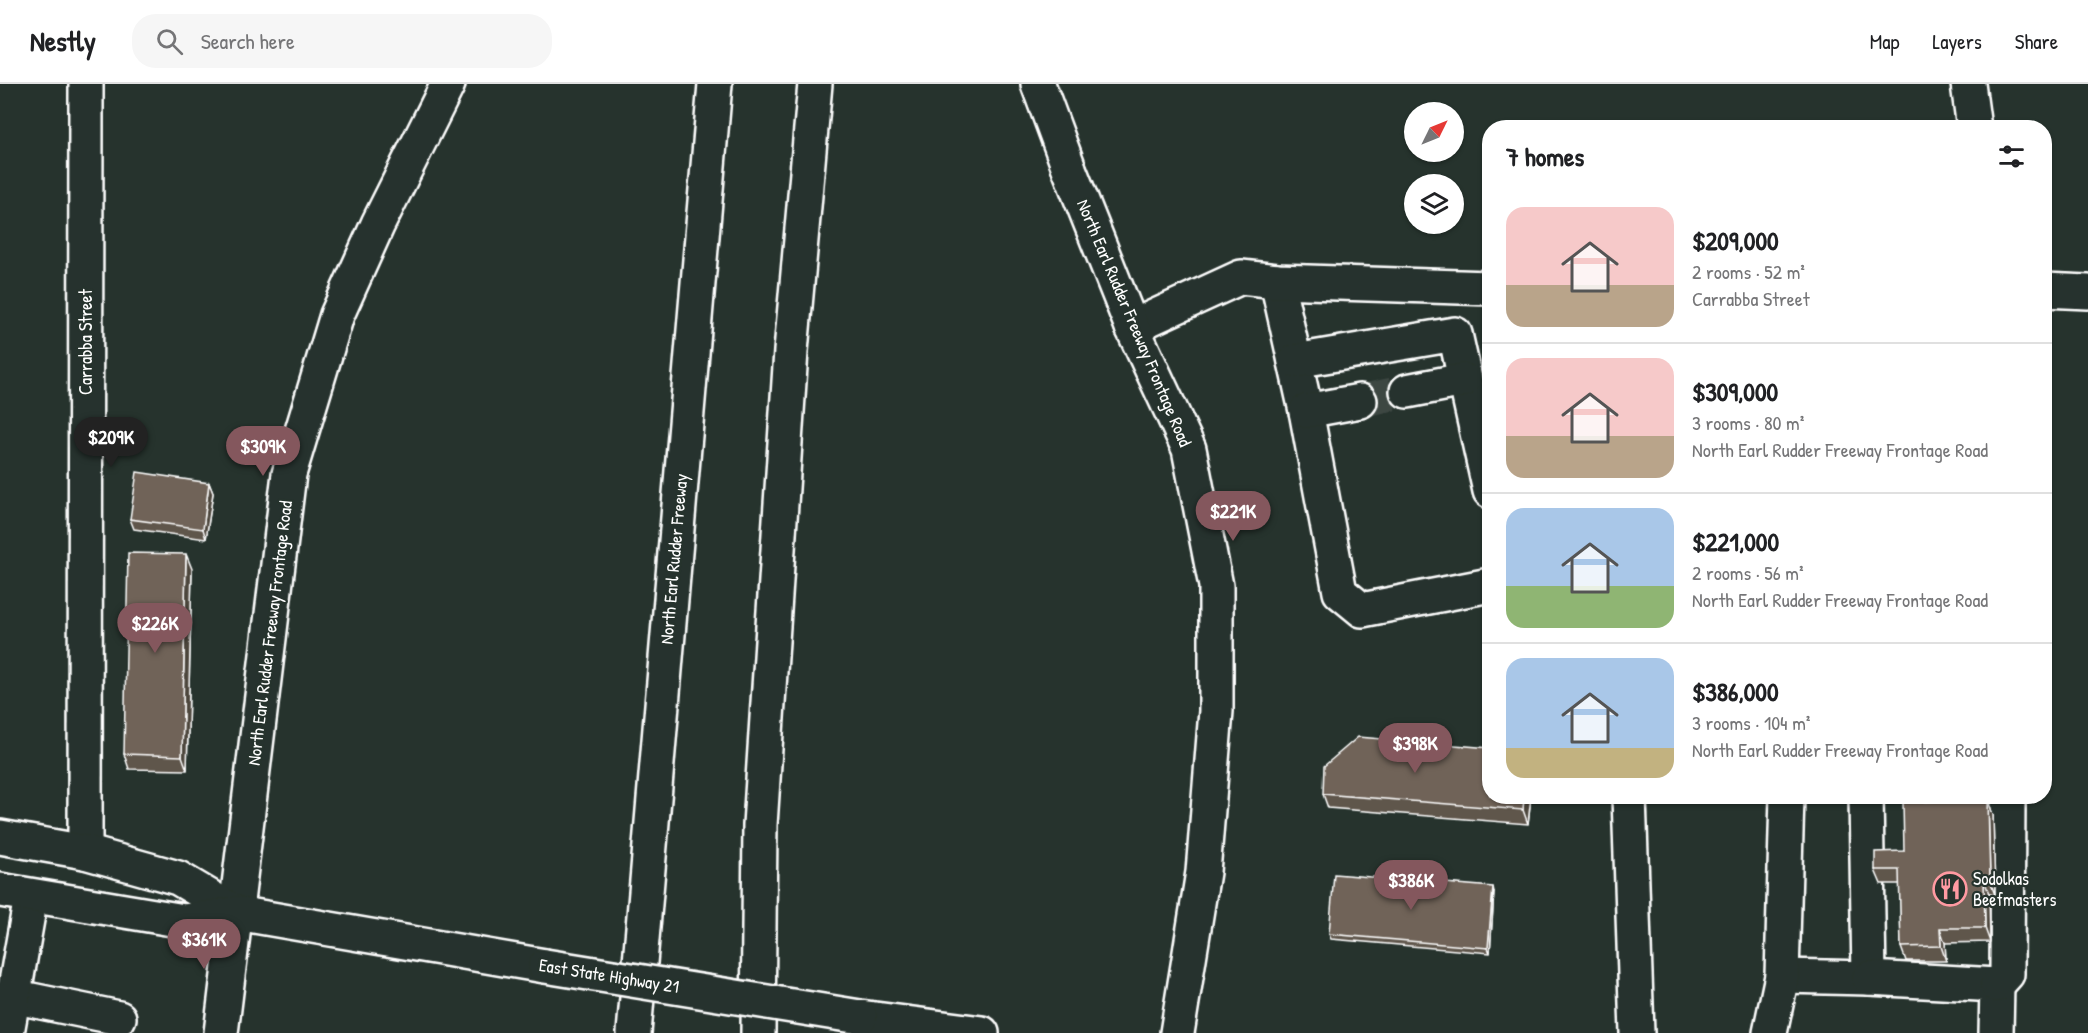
<!DOCTYPE html>
<meta charset="utf-8">
<style>
:root{--surface:#fff;--page:#f6f6f6;--text:#202124;--muted:#757577;--line:#e0e0e0;--accent:#84575d}
body{margin:0;font-family:"Patrick Hand",sans-serif;background:var(--page);color:var(--text);height:100vh;display:flex;flex-direction:column;font-size:22px;white-space:nowrap}
*{box-sizing:border-box;margin:0}
p{font-size:20px;color:var(--muted)}
.icon{flex:none;width:33px;height:33px;fill:none;stroke:currentColor;stroke-width:2;stroke-linecap:round;stroke-linejoin:round}
.map{position:relative;flex:1;overflow:hidden}
.sheet{position:absolute;left:1482px;top:36px;width:570px;height:684px;display:flex;flex-direction:column;background:var(--surface);border-radius:24px;box-shadow:0 2px 4px #0004}
.sheet>*{flex:none}
.needle{width:39px;rotate:47deg}
.tools{position:absolute;left:1404px;top:18px;display:grid;gap:12px}
.tools a{display:grid;place-items:center;width:60px;height:60px;border-radius:50%;background:var(--surface);box-shadow:0 2px 4px #0004;font-size:30px}
.price{position:absolute;translate:-50% -51px;padding:0 14px;border-radius:21px;background:var(--accent);color:#fff;font-size:20px;line-height:39px;filter:drop-shadow(0 2px 3px #0008)}
.price::after{content:'';position:absolute;left:50%;top:36px;width:18px;height:14px;margin-left:-9px;background:inherit;clip-path:polygon(0 0,100% 0,50% 100%)}
.price.selected{background:#222;color:#fff}
ul{padding:0;list-style:none}
li{display:flex;align-items:center;gap:18px;height:150px;padding:0 24px}
li+li{border-top:2px solid var(--line)}
li span{display:grid;place-items:center;flex:none;width:168px;height:120px;border-radius:18px;color:#555}
li>.icon{margin-inline-start:auto}
span .icon{width:72px;height:72px;fill:#fffc;stroke-width:1}
li b{font-size:26px}
h2{display:flex;justify-content:space-between;align-items:center;height:72px;padding:0 24px;font-size:26px}
header{display:flex;align-items:center;gap:36px;box-sizing:border-box;height:84px;padding:0 30px;background:var(--surface);border-bottom:2px solid var(--line)}
header strong{font-size:28px}
nav{display:flex;gap:33px;margin-inline-start:auto;font-size:21px}
.search{width:420px;height:54px;background:var(--page);display:flex;align-items:center;gap:15px;box-sizing:border-box;padding:0 21px;border-radius:24px;color:var(--muted);font-size:22px}
.map>svg:first-child{display:block}
.lines{fill:none;stroke-linecap:round;stroke-linejoin:round}
.minor-tunnel{stroke:#3c4742;stroke-width:33;stroke-dasharray:33 16;stroke-linecap:butt}
.minor-casing{stroke:#fff;stroke-width:38}
.major-casing{stroke:#fff;stroke-width:38}
.highway-casing{stroke:#fff;stroke-width:38}
.minor{stroke:#26332d;stroke-width:33}
.major{stroke:#26332d;stroke-width:33}
.highway{stroke:#26332d;stroke-width:33}
.highway-bridge-casing{stroke:#fff;stroke-width:38;stroke-linecap:butt}
.highway-bridge{stroke:#26332d;stroke-width:33}
.wall{fill:#5f564c;stroke:#fff;stroke-width:1.5}
.shaded-wall{fill:#4e463e;stroke:#fff;stroke-width:1.5}
.building{fill:#6f6458;stroke:#fff;stroke-width:1.5}
.labels{text-anchor:middle;stroke-width:4.5;stroke-linejoin:round;paint-order:stroke}
.street-label{font-size:18px;fill:#fff;stroke:#26332d}
.poi-label{font-size:18px;fill:#fff;stroke:#26332d;text-anchor:start}
</style>
<header>
<strong>Nestly</strong>
<div class="search"><svg class="icon" aria-label="search" viewBox="0 0 24 24"><circle cx="10" cy="10" r="6"/><path d="M15 15l6 6"/></svg>Search here</div>
<nav><a>Map</a><a>Layers</a><a>Share</a></nav>
</header>
<div class="map">
<svg width="2088" height="949" viewBox="0 0 2088 949">
<rect width="100%" height="100%" fill="#26332d"/>
<filter id="ink" filterUnits="userSpaceOnUse"><feTurbulence type="fractalNoise" baseFrequency=".0167" numOctaves="2"/><feDisplacementMap in="SourceGraphic" scale="12" xChannelSelector="R" yChannelSelector="G"/><feConvolveMatrix kernelMatrix="1 2 1 2 8 2 1 2 1" color-interpolation-filters="sRGB"/></filter>
<g filter="url(#ink)">
<g class="lines">
<path class="minor-tunnel" d="M1360 317 1407 307"/>
<defs>
<g id="minor">
<path d="M1968 0 1974 44"/>
<path d="M1277 197 1306 327 1340 508 1362 526 1490 501"/>
<path d="M2044 206 2088 208"/>
<path d="M1132 243 1241 193 1277 197 1490 204"/>
<path d="M1295 277 1455 250 1490 407"/>
<path d="M1407 307 1464 296"/>
<path d="M1306 327 1360 317"/>
<path d="M1629 712 1637 949"/>
<path d="M85 768 86 0"/>
<path d="M1782 892 1869 894 1866 712"/>
<path d="M1869 894 1997 901 1996 949"/>
<path d="M1997 901 2007 890 2008 712"/>
<path d="M12 912 119 934"/>
<path d="M7 949 31 813"/>
<path d="M1770 949 1782 892 1787 712"/>
</g>
<g id="major">
<path d="M1038 0 1070 87 1132 243 1189 365 1216 502V627L1203 788 1177 949"/>
<path d="M221 949 289 390 337 231 378 140 448 0"/>
</g>
<g id="highway">
<path d="M0 753 85 768 178 794 237 829"/>
<path d="M0 806 184 837 237 829 545 882"/>
<path d="M860 933 982 949"/>
<path d="M634 949 715 0"/>
<path d="M758 949 760 741 791 267 815 0"/>
</g>
</defs>
<use href="#minor" class="minor-casing"/>
<use href="#major" class="major-casing"/>
<use href="#highway" class="highway-casing"/>
<use href="#minor" class="minor"/>
<use href="#major" class="major"/>
<use href="#highway" class="highway"/>
<defs>
<path id="highway-bridge" d="M545 882 860 933"/>
</defs>
<use href="#highway-bridge" class="highway-bridge-casing"/>
<use href="#highway-bridge" class="highway-bridge"/>
</g>
<g class="wall">
<path d="M209 399 213 409 206 455 134 445 130 435Z"/>
<path d="M192 485 187 686 129 685 124 670Z"/>
<path d="M1323 710 1531 712 1528 740 1328 724Z"/>
<path d="M1993 731 1995 811 1989 810 1990 858 1945 859 1946 877H1906L1901 863 1900 800H1881L1875 786 1904 767Z"/>
<path d="M1494 808 1490 869 1331 855 1329 850Z"/>
</g>
<g class="shaded-wall">
<path d="M209 399 213 409 206 455 203 445Z"/>
<path d="M186 470 192 485 187 686 182 672Z"/>
<path d="M1524 712H1531L1528 740 1523 726Z"/>
<path d="M1988 716 1993 731 1995 811 1990 797Z"/>
<path d="M1984 795 1989 810 1990 858 1985 844Z"/>
<path d="M1493 803 1494 808 1490 869 1488 864Z"/>
<path d="M1940 844 1945 859 1946 877 1941 862Z"/>
</g>
<g class="building">
<path d="M137 388 209 399 203 445 130 435Z"/>
<path d="M128 469 186 470 182 672 124 670Z"/>
<path d="M1358 653 1490 664V712H1524L1523 726 1323 710 1324 682Z"/>
<path d="M1988 716 1990 797 1984 795 1985 844H1940L1941 862 1901 863 1899 786H1875V768L1904 767 1903 718Z"/>
<path d="M1334 790 1493 803 1488 864 1329 850Z"/>
</g>
</g>
<defs>
<symbol id="restaurant-ring" viewBox="-11 -11 22 22"><circle r="9.5" fill="#26332d" stroke="#ff9aa2" stroke-width="1.5"/><path d="M-5-6h1v4h1v-4h1v4h1v-4h1v5L-1.5 .5V6h-2V.5L-5-1ZM5-6V6H3V1.5H1.5Q1.5-4 5-6Z" fill="#ff9aa2"/></symbol>
</defs>
<g fill-rule="evenodd">
<use href="#restaurant-ring" x="1931" y="786" width="38" height="38"/>
</g>
<g class="labels">
<g class="street-label">
<text transform="translate(1134 239) rotate(67)" y="6">North Earl Rudder Freeway Frontage Road</text>
<text transform="translate(86 258) rotate(-90)" y="6">Carrabba Street</text>
<text transform="translate(674 475) rotate(-85)" y="6">North Earl Rudder Freeway</text>
<text transform="translate(270 549) rotate(-83)" y="6">North Earl Rudder Freeway Frontage Road</text>
<text transform="translate(609 892) rotate(9)" y="6">East State Highway 21</text>
</g>
<g class="poi-label">
<text x="1973" y="801">Sodolkas<tspan x="1973" dy="21">Beefmasters</tspan></text>
</g>
</g>
</svg>
<div class="tools">
<a><svg class="needle" viewBox="-14 -14 28 28"><path d="M0-13l5 13h-10z" fill="#e53935"/><path d="M0 13l5-13h-10z" fill="#757577"/></svg></a>
<a><svg class="icon" aria-label="layers" viewBox="0 0 24 24"><path d="M12 4l9 5-9 5-9-5zM3 14l9 5 9-5"/></svg></a>
</div>
<b class="price selected" style="left:111px;top:384px">$209K</b>
<b class="price" style="left:263px;top:393px">$309K</b>
<b class="price" style="left:1233px;top:458px">$221K</b>
<b class="price" style="left:155px;top:570px">$226K</b>
<b class="price" style="left:1415px;top:690px">$398K</b>
<b class="price" style="left:1411px;top:827px">$386K</b>
<b class="price" style="left:204px;top:886px">$361K</b>
<section class="sheet">
<h2>7 homes<svg class="icon" aria-label="filters" viewBox="0 0 24 24"><path d="M4 7h16M4 17h16"/><circle cx="9" cy="7" r="2"/><circle cx="15" cy="17" r="2"/></svg></h2>
<ul>
<li><span style="background:linear-gradient(#f6c9c9 65%,#b9a48a 0)"><svg class="icon" aria-label="home" viewBox="0 0 24 24"><path d="M3 11l9-7 9 7M6 9v11h12V9"/></svg></span><div><b>$209,000</b><p>2 rooms · 52 m²</p><p>Carrabba Street</p></div></li>
<li><span style="background:linear-gradient(#f6c9c9 65%,#b9a48a 0)"><svg class="icon" aria-label="home" viewBox="0 0 24 24"><path d="M3 11l9-7 9 7M6 9v11h12V9"/></svg></span><div><b>$309,000</b><p>3 rooms · 80 m²</p><p>North Earl Rudder Freeway Frontage Road</p></div></li>
<li><span style="background:linear-gradient(#a9c7e8 65%,#8fb573 0)"><svg class="icon" aria-label="home" viewBox="0 0 24 24"><path d="M3 11l9-7 9 7M6 9v11h12V9"/></svg></span><div><b>$221,000</b><p>2 rooms · 56 m²</p><p>North Earl Rudder Freeway Frontage Road</p></div></li>
<li><span style="background:linear-gradient(#a9c7e8 75%,#c2b280 0)"><svg class="icon" aria-label="home" viewBox="0 0 24 24"><path d="M3 11l9-7 9 7M6 9v11h12V9"/></svg></span><div><b>$386,000</b><p>3 rooms · 104 m²</p><p>North Earl Rudder Freeway Frontage Road</p></div></li>
</ul>
</section>
</div>
